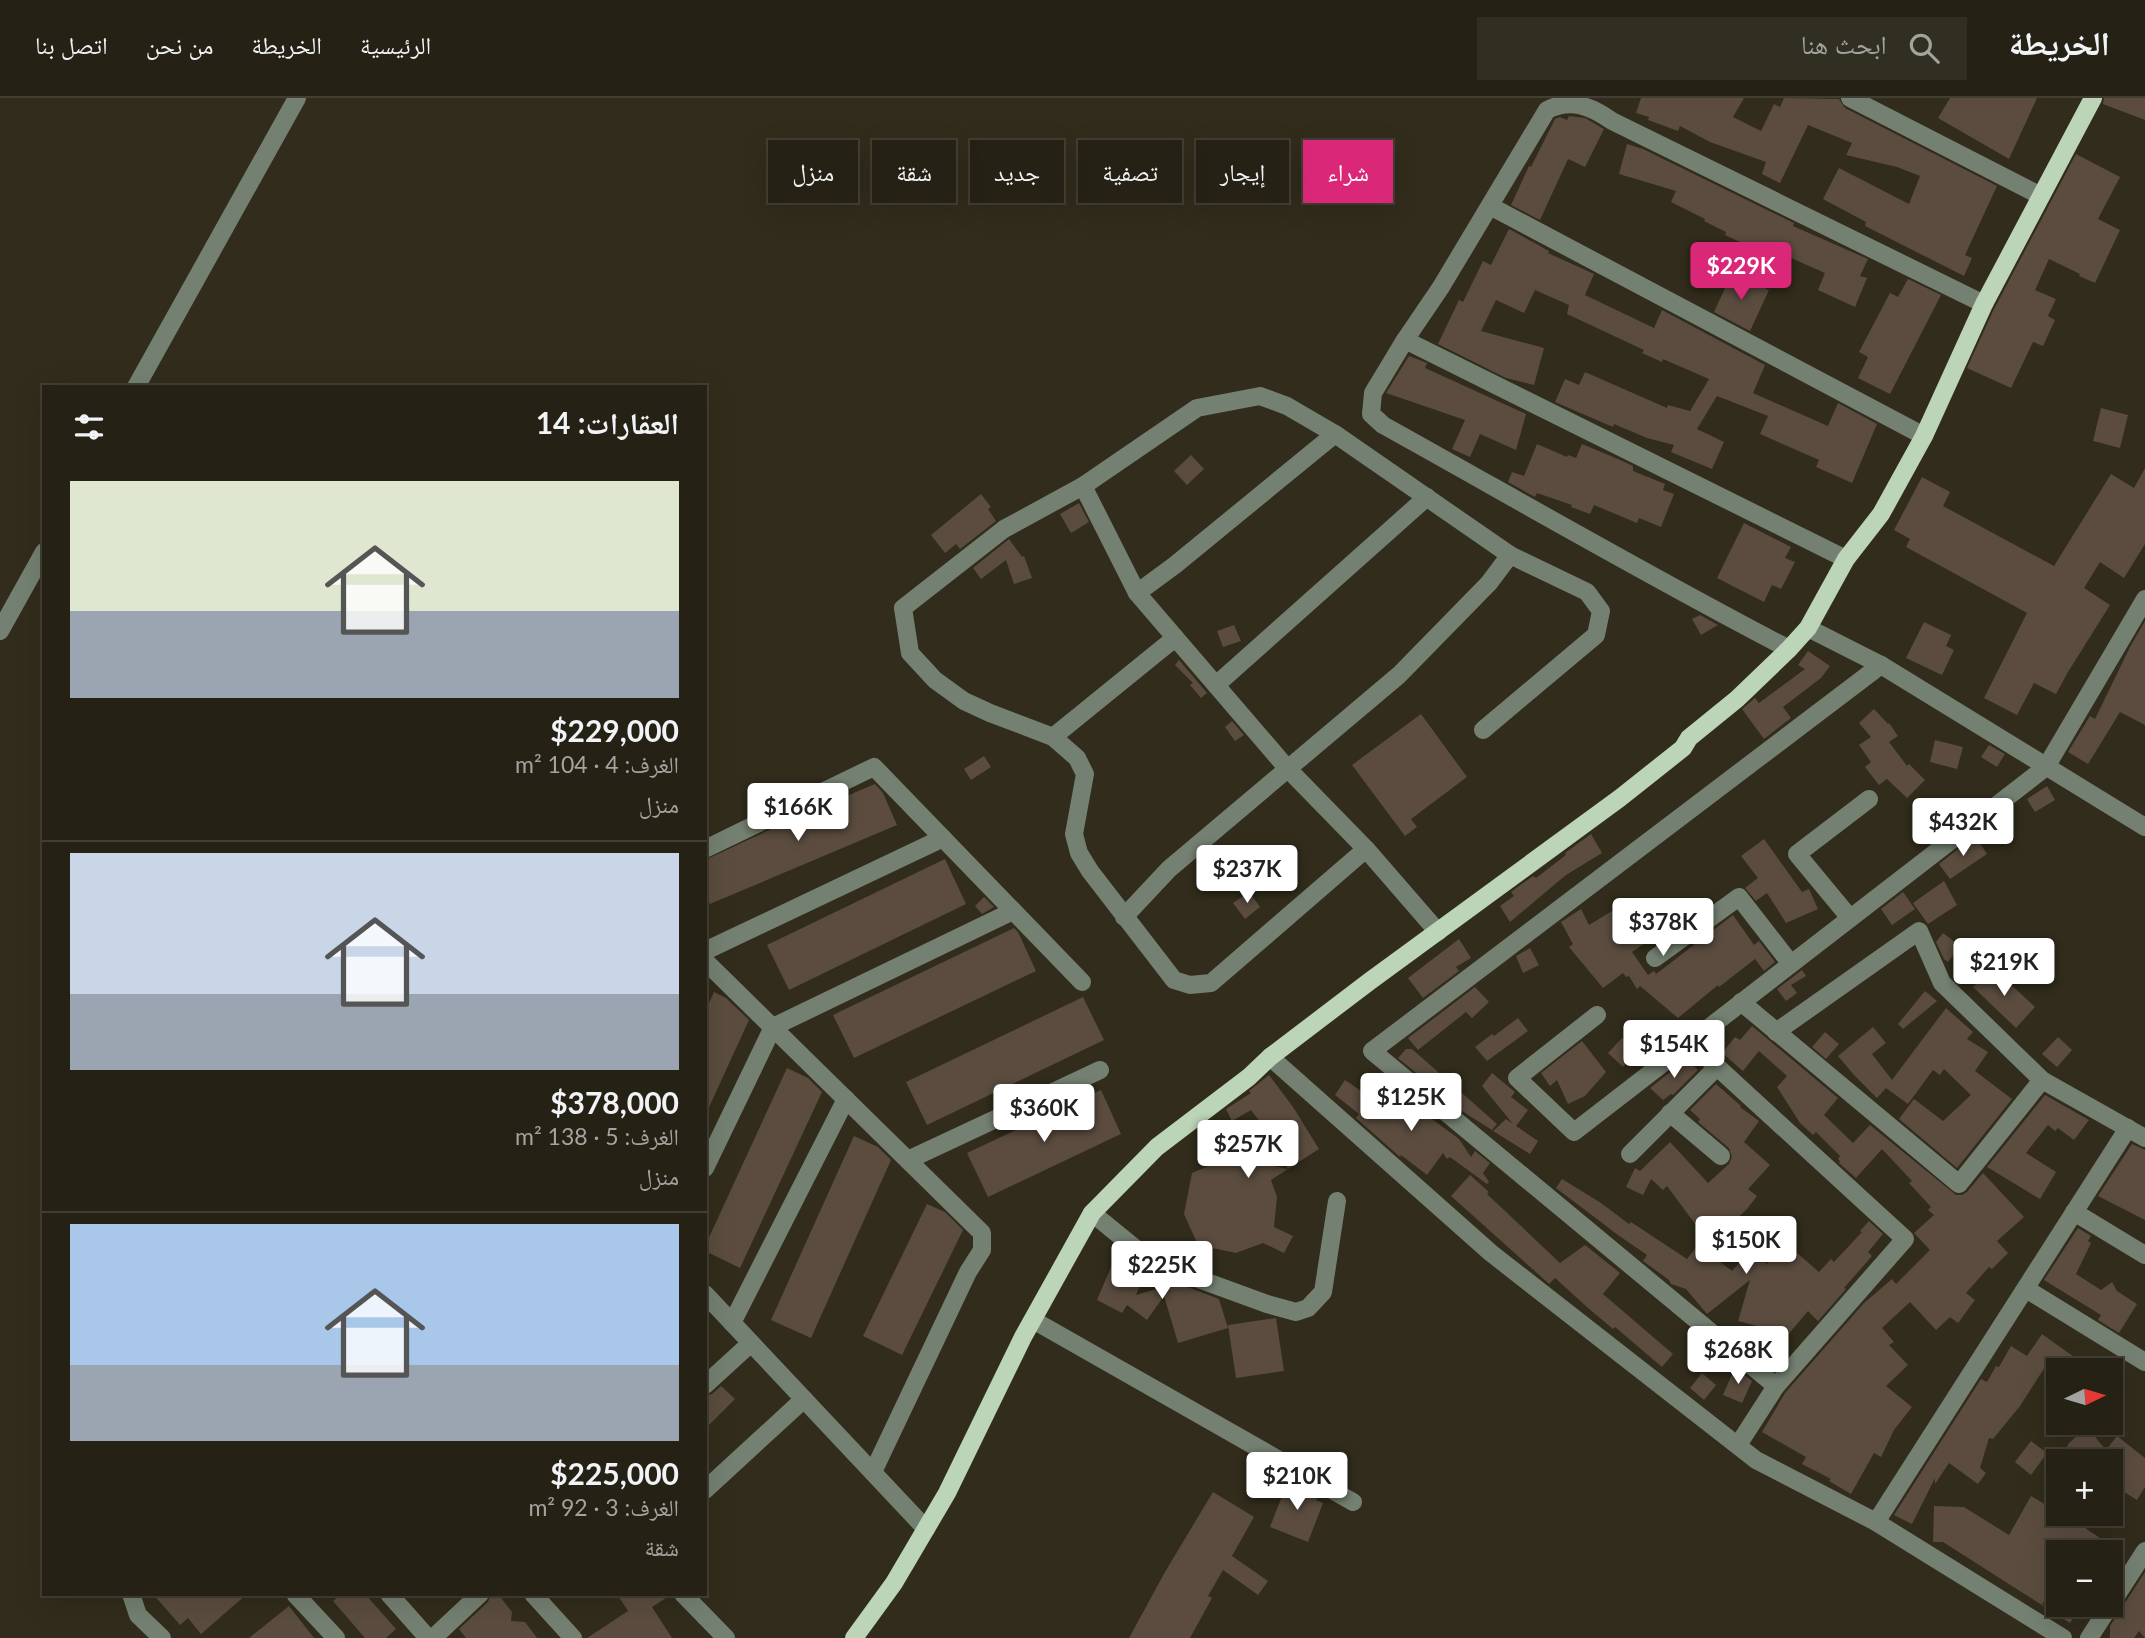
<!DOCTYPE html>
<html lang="ar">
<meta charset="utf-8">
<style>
:root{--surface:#252114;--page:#312e22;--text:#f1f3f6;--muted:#a3a3a0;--line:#423e34;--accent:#db2777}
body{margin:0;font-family:Lato,"Noto Naskh Arabic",sans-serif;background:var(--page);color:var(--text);direction:rtl;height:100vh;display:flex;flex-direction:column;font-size:26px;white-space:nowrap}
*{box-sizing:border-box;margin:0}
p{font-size:23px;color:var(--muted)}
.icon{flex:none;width:38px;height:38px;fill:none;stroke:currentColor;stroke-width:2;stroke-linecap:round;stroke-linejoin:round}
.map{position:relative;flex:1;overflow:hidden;direction:ltr}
.drawer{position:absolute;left:42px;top:287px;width:665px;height:1211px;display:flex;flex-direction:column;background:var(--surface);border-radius:0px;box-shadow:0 7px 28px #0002,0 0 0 2px var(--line);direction:rtl}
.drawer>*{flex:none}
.hud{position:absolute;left:728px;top:42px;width:665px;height:63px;direction:rtl;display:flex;gap:14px}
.needle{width:46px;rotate:85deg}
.fabs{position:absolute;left:2046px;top:1260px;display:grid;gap:14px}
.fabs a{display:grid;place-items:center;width:77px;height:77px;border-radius:0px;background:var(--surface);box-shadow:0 7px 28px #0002,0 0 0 2px var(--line);font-size:35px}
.price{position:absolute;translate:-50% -60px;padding:0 16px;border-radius:7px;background:#fff;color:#222;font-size:23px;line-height:46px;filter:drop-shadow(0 2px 4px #0008)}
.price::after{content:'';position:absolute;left:50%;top:42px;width:21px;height:16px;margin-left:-10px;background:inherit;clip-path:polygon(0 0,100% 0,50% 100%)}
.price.on{background:var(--accent);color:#fff}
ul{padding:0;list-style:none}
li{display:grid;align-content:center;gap:14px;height:371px;padding:0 28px}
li+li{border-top:2px solid var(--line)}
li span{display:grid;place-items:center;height:217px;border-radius:0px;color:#555}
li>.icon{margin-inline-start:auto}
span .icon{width:126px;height:126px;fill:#fffc;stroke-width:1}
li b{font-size:30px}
h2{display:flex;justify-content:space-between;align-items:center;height:84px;padding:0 28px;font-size:30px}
.chip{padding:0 24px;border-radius:0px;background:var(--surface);box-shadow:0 7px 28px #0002,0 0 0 2px var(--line);font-size:24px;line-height:63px}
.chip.on{background:var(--accent);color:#fff}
header{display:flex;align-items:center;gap:42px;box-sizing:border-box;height:98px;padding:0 35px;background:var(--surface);border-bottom:2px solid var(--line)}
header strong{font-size:33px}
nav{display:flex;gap:38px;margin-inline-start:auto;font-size:24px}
.search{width:490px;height:63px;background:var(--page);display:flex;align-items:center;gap:18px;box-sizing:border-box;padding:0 24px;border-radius:0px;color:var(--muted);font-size:26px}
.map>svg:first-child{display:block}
.building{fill:#5b4c3f}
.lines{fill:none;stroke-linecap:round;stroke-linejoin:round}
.minor{stroke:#748072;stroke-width:18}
.major{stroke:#bcd4b8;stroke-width:18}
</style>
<header>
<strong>الخريطة</strong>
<div class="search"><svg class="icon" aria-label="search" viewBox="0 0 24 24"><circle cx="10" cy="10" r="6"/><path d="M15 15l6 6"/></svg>ابحث هنا</div>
<nav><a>الرئيسية</a><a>الخريطة</a><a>من نحن</a><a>اتصل بنا</a></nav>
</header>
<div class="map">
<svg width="2145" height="1540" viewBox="0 0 2145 1540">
<rect width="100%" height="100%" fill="#312c1b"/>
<g class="building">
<path d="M1641 0H1744L1733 19 1761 33 1774 6 1780 9 1784 0 1839 1 1845 10 1997 88 1965 157 1972 160 1964 178 1865 128 1866 124 1823 101 1839 70 1909 106 1920 78 1897 69 1846 57 1852 45 1808 27 1780 85 1762 76 1766 64 1710 44 1680 28 1678 33 1648 22 1649 19 1636 15Z"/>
<path d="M1950 0H2037L2009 61 1938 20Z"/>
<path d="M2104 0H2145V22L2103 6Z"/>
<path d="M1569 18 1585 20 1604 31 1585 69 1568 61 1540 122 1511 107 1529 68 1531 69 1555 21 1560 19 1567 22Z"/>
<path d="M1627 46 1643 51 1794 125 1793 128 1868 161 1860 178 1867 180 1855 209 1818 192 1825 175 1782 156 1779 163 1754 153 1755 151 1725 137 1726 134 1704 123 1705 121 1671 104 1676 93 1619 76Z"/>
<path d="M2076 56 2120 79 2098 121 2120 132 2095 185 2079 178 2080 176 2049 161 2035 192 2056 201 2048 218 2055 222 2043 248 2033 244 2011 290 1967 270 1994 211Z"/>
<path d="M1509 131 1549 153 1548 155 1594 176 1585 197 1654 230 1662 212 1765 267 1753 295 1828 328 1838 305 1877 326 1852 385 1816 369 1819 362 1760 336 1768 318 1717 298 1697 331 1724 344 1712 371 1671 354 1674 347 1647 340 1614 326 1613 329 1555 304 1565 281 1579 287 1585 274 1667 310 1668 307 1690 313 1709 281 1663 261 1662 264 1642 255 1644 252 1567 216 1569 207 1535 192 1524 215 1496 202 1481 233 1544 250 1534 287 1506 280 1438 246 1459 202 1463 204 1483 163 1491 167Z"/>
<path d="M1732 175 1769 192 1750 233 1714 214Z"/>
<path d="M1908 181 1941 197 1890 296 1858 280 1868 259 1859 254 1890 195 1898 199Z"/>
<path d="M1409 258 1427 265 1425 270 1526 316 1516 352 1480 336 1470 359 1452 351 1465 322 1386 295Z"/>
<path d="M2101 310 2128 317 2120 350 2093 343Z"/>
<path d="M1537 346 1567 359 1568 357 1576 360 1582 346 1618 361 1633 368V373L1665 386 1663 392 1674 396 1661 429 1639 420 1637 425 1594 407 1590 416 1571 409 1572 407 1537 395 1535 399 1508 384 1512 374 1524 378Z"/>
<path d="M1191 357 1204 371 1187 387 1174 373Z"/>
<path d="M2145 370V446L2124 480 2100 464 2084 490 2110 507 2068 574 2056 596 2034 585 2017 617 1984 600 2027 515 1906 449 1910 441 1894 432 1922 379 1950 394 1943 408 2054 468 2111 376 2134 390Z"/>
<path d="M981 396 991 409 988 411 996 423 960 451 956 446 945 455 931 437Z"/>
<path d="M1079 405 1089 424 1071 435 1060 416Z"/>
<path d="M1744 425 1791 449 1785 460 1795 464 1781 491 1772 487 1764 504 1717 480Z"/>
<path d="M1009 441 1022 459 1024 458 1032 480 1014 486 1006 462 981 481 973 470Z"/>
<path d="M1700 517 1718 527 1701 537 1692 521Z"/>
<path d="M2145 523V627L2120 614 2088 666 2068 654 2090 618 2095 621 2130 549Z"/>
<path d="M1924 524 1951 537 1946 548 1954 552 1942 577 1906 560Z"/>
<path d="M1234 527 1241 543 1223 549 1217 533Z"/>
<path d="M1808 553 1830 568 1821 580 1783 609 1791 620 1764 641 1742 611 1755 600 1759 605 1805 571 1798 567Z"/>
<path d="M1179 562 1207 595 1201 600 1190 587 1193 585 1175 567Z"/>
<path d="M1874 611 1888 626 1889 625 1898 638 1889 644 1907 668 1909 666 1925 682 1907 700 1887 681 1879 687 1865 669 1871 664 1859 647 1871 639 1859 625Z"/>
<path d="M1421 616 1467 679 1411 721 1417 729 1405 738 1352 667Z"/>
<path d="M1232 623 1244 637 1235 643 1225 629Z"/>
<path d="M1935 642 1963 649 1957 671 1930 664Z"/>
<path d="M1989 647 2005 656 1997 669 1981 659Z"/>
<path d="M984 658 991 669 971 682 964 671Z"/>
<path d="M875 686 883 695 897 727 710 806 705 794V762L799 718Z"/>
<path d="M2047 688 2055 702 2035 714 2027 701Z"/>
<path d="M1591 736 1602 755 1566 777 1510 824 1500 808 1514 798 1511 794 1533 778 1536 780 1566 757 1565 755Z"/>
<path d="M1975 738 1987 756 1950 781 1939 766Z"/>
<path d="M1764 741 1802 794 1809 791 1818 811 1786 825 1767 795 1756 803 1745 790 1758 780 1741 758Z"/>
<path d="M945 761 966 806 789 892 767 847Z"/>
<path d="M1944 783 1957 807 1928 826 1913 805Z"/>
<path d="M1249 794 1260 809 1245 821 1233 805Z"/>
<path d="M1903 794 1915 811 1892 827 1881 811Z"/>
<path d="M984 799 994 809 982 816 975 808Z"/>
<path d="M1581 811 1589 827 1612 813 1623 833 1652 812 1666 831 1632 854 1648 877 1654 873 1656 876 1733 817 1754 847 1759 843 1775 864 1764 873 1755 861 1719 889 1718 887 1678 920 1640 888 1637 891 1629 878 1626 879 1623 875 1603 890 1569 849 1573 846 1561 824Z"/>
<path d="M1014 830 1018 834 1036 873 854 960 833 917Z"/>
<path d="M1943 835 1960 848 1948 864 1944 861 1936 844Z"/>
<path d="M1459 841 1471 860 1456 869 1459 873 1423 900 1408 880Z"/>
<path d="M1530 850 1539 867 1523 875 1516 858Z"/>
<path d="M1993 870 2035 909 2016 930 1973 889Z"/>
<path d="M1802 872 1806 878 1791 887 1797 895 1786 903 1777 891Z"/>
<path d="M1475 889 1489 904 1472 920 1466 914 1418 952 1408 940Z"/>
<path d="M1925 893 1937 903 1903 931 1898 926Z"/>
<path d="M714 894 726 900 749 922 705 1018V914Z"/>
<path d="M1083 899 1104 942 927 1027 906 984Z"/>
<path d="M1946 910 1973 934 1967 941 1988 954 1975 973 2012 1001 1957 1070 1899 1021 1914 1001 1943 1023 1971 997 1944 971 1940 977 1933 972 1908 1006 1886 990 1877 1000 1854 977 1838 958 1873 929 1886 945 1872 956 1892 982Z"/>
<path d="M1518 920 1528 933 1487 963 1475 949 1492 936 1494 938Z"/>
<path d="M1752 928 1838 1000 1824 1017 1853 1045 1870 1027 1956 1097H1962L1967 1094 1983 1075 2024 1119 1997 1143 2008 1155 1992 1171 1989 1169 1966 1195 1975 1202 1958 1225 1950 1219 1936 1232 1910 1204 1882 1230 1894 1244 1889 1247 1908 1267 1886 1288 1912 1309 1894 1332 1881 1359 1874 1355 1851 1396 1829 1383 1831 1381 1802 1366 1806 1359 1762 1334 1785 1295 1864 1205 1892 1181 1896 1186 1930 1152 1914 1135 1934 1117 1928 1112 1931 1109 1909 1085 1912 1083 1882 1051 1856 1080 1839 1065 1840 1063 1838 1061 1840 1058 1816 1034 1813 1037 1800 1025 1777 989 1787 978 1759 953 1743 973 1722 955 1735 939 1740 942Z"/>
<path d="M1825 934 1839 946 1826 961 1812 949Z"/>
<path d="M2058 939 2072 952 2057 969 2042 956Z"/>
<path d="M1622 940 1636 954 1623 969 1608 955Z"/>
<path d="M1582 943 1606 974 1585 998 1568 1006 1557 982 1550 988 1541 975Z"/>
<path d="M1406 951H1412L1497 1026 1492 1032 1465 1015 1398 960Z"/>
<path d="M1687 961 1698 972 1673 997 1671 996 1663 1002 1650 990Z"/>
<path d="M787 970 808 980 822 994 740 1170 705 1153V1148Z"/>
<path d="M1492 975 1515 994 1511 999 1528 1012 1516 1028 1538 1043 1530 1056 1493 1033 1506 1021 1513 1026 1482 988Z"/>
<path d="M1269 977 1293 1009 1319 1051 1271 1082 1277 1099 1274 1129 1293 1138 1284 1155 1263 1145 1236 1155 1198 1147 1184 1116 1192 1075 1230 1059 1288 1071 1269 1042 1272 1040 1251 1012 1232 1023 1226 1011 1251 995 1249 993Z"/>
<path d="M1345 982 1373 1001 1388 1015 1401 998 1459 1041 1471 1059 1475 1053 1490 1065 1483 1075 1489 1084 1487 1086 1450 1059 1447 1061 1443 1055 1427 1077 1401 1057 1400 1059 1356 1020 1359 1016 1335 997Z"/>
<path d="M1716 986 1741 1008 1740 1009 1759 1023 1744 1044 1770 1067 1748 1091 1757 1098 1747 1111 1710 1146 1667 1088 1663 1092 1651 1081 1643 1097 1626 1089 1635 1070 1640 1073 1670 1044 1708 1085 1729 1066 1732 1059 1729 1050 1698 1024 1700 1021 1690 1012Z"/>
<path d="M1101 992 1121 1036 988 1099 967 1055Z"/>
<path d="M2045 997 2089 1022 2074 1042 2058 1030 2055 1033 2048 1027 2026 1055 2056 1074 2040 1101 1987 1069Z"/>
<path d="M854 1038 878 1049 891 1062 811 1240 771 1222Z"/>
<path d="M2132 1046 2145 1052V1122L2098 1098Z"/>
<path d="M1470 1077 1489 1094 1487 1096 1560 1165 1585 1147 1620 1175 1603 1196 1673 1256 1662 1269 1615 1229 1613 1231 1588 1210 1555 1180 1549 1186 1547 1184 1451 1098Z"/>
<path d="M1562 1081 1601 1105 1629 1126 1631 1124 1687 1161 1698 1147 1732 1173 1750 1152 1767 1166 1774 1157 1779 1162 1790 1149 1819 1174 1831 1161 1834 1164 1862 1134 1860 1133 1869 1123 1883 1136 1868 1154 1872 1158 1844 1190 1846 1191 1818 1223 1808 1213 1786 1239 1784 1237 1764 1263 1748 1250 1764 1230 1738 1223 1750 1182 1707 1216 1686 1191 1671 1186 1669 1182 1643 1163 1647 1157 1618 1137 1556 1090Z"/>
<path d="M927 1106 945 1114 963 1132 902 1257 863 1238Z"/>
<path d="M2078 1130 2091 1138 2088 1143 2091 1145 2076 1176 2101 1192 2112 1184 2117 1193 2137 1206 2119 1235 2098 1222 2101 1217 2044 1182Z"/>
<path d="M1118 1153 1147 1170 1136 1197 1177 1185 1219 1201 1228 1230 1178 1245 1164 1198 1147 1222 1127 1207 1122 1215 1097 1202Z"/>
<path d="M1276 1220 1284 1273 1236 1280 1228 1227Z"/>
<path d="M2042 1236 2077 1261 2069 1272H2055L2047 1266 2020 1308 1993 1341 1989 1340 1980 1370 1986 1375 1978 1386 1949 1365 1935 1386V1380L1912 1426 1894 1417 1981 1281 1987 1284 1996 1268 1999 1269 2011 1248 2027 1258Z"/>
<path d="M1735 1269 1752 1283 1742 1305 1723 1297Z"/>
<path d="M1702 1275 1716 1287 1704 1302 1690 1290Z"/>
<path d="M721 1288 735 1301 705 1331V1298L712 1296Z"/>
<path d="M2087 1329 2106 1352 2117 1338 2145 1360V1389L2137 1402 2110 1385V1363H2083L2065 1352 2069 1345Z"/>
<path d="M2031 1343 2047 1355 2031 1377 2015 1364Z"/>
<path d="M1289 1380 1318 1397 1316 1402 1323 1405 1308 1444 1270 1429Z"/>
<path d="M1213 1394 1254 1419 1232 1458 1268 1483 1258 1497 1223 1472 1208 1498 1212 1500 1190 1540H1129L1165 1474Z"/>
<path d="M2031 1398 2058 1414V1416H2062L2079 1424 2088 1432 2121 1454H2058V1477L2042 1507H2081L2070 1525 1943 1444H1933L1934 1408 1964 1409 2009 1437Z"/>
<path d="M2145 1474V1540L2139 1533 2134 1540H2110V1528Z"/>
<path d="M153 1496H247L201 1536 188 1520 180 1527Z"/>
<path d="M342 1496H365L396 1531 386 1540H365L333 1503Z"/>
<path d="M491 1496H498L512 1514 511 1523 525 1524 537 1540H466L459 1531 488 1504Z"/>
<path d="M617 1496H672L652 1509 672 1540H587L628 1513Z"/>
<path d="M289 1508 314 1540H249Z"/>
</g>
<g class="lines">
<g class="minor">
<path d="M1850 0 2041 98"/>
<path d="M1490 108 1924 338"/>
<path d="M1405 242 1846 461"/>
<path d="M136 289 297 0"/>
<path d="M1083 388 1137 495 1287 670 1366 751 1438 834"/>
<path d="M1137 495 1175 467 1335 336"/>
<path d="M1808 530 1881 567 2145 729"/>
<path d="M0 533 44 454"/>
<path d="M1789 551C1652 480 1518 402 1383 327L1371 316 1373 295 1405 242 1441 189 1547 12C1571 0 1591 8 1612 23L1984 206"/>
<path d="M1216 587 1427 399"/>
<path d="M1053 639 1175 540"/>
<path d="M705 751 874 669 1082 884"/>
<path d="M1366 751 1211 885 1190 887 1174 882 1090 773 1079 755 1074 736 1085 676 1077 660 1053 639 990 615 964 603 935 582 910 555 903 510 1004 431 1083 388 1197 310 1260 298 1287 308 1335 336 1510 457 1587 494 1601 513 1596 537 1483 632"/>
<path d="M1124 819 1169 771 1399 577 1489 485 1510 457"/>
<path d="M1850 820 1797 756 1869 701"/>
<path d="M705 853 943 740"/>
<path d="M1655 860 1739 799 1791 866"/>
<path d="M705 863 982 1135V1152L968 1174 873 1374"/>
<path d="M1741 904 1959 1086 2042 982"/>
<path d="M1597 917 1517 980 1574 1034 2046 669 2145 501"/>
<path d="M1776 934 1919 833 1942 885 2042 982 2145 1040"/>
<path d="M1690 944 1905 1141 1776 1288 1738 1347"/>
<path d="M1270 959 1491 1155 1756 1362 1876 1424 2063 1540"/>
<path d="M1670 1015 1721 1058"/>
<path d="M1630 1056 1717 969"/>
<path d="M908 1062 1100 972"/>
<path d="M705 1070 773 929 1013 813"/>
<path d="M2074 1114 2145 1157"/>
<path d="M1092 1115 1141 1155 1185 1176 1267 1206 1296 1214 1308 1210 1323 1194 1337 1103"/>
<path d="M2026 1191 2145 1264"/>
<path d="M705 1196 926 1431"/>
<path d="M1033 1222 1353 1404"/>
<path d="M732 1225 846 1001"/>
<path d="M705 1287 751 1245"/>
<path d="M1776 1288 1372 953 1881 567"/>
<path d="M705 1392 804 1301"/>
<path d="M1876 1424 2128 1030"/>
<path d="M131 1496 138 1517 162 1540"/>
<path d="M295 1496 336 1540"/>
<path d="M389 1496 428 1540"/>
<path d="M533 1496 573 1540"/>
<path d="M683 1496 726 1540"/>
<path d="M433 1540 480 1496"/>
<path d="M2089 1540 2145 1453"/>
</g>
<path class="major" d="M854 1540 894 1485 947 1395 1023 1239 1092 1115 1157 1049 1249 979 1270 959 1370 883 1620 700 1683 650 1689 640 1737 601 1789 551 1808 530 1846 461 1881 416 1924 338 1984 206 2093 0"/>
</g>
</svg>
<div class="fabs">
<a><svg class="needle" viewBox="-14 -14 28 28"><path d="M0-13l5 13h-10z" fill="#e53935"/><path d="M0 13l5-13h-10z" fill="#a3a3a0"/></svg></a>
<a>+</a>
<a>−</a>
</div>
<b class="price on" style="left:1741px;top:204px">$229K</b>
<b class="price" style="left:798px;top:745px">$166K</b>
<b class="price" style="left:1963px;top:760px">$432K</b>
<b class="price" style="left:1247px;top:807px">$237K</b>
<b class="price" style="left:1663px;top:860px">$378K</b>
<b class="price" style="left:2004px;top:900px">$219K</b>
<b class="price" style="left:1674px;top:982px">$154K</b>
<b class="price" style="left:1411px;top:1035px">$125K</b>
<b class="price" style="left:1044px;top:1046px">$360K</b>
<b class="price" style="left:1248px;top:1082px">$257K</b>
<b class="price" style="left:1746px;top:1178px">$150K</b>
<b class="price" style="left:1162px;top:1203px">$225K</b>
<b class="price" style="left:1738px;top:1288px">$268K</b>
<b class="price" style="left:1297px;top:1414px">$210K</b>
<div class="hud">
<a class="chip on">شراء</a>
<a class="chip">إيجار</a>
<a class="chip">تصفية</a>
<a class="chip">جديد</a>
<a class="chip">شقة</a>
<a class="chip">منزل</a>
</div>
<section class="drawer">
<h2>العقارات: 14<svg class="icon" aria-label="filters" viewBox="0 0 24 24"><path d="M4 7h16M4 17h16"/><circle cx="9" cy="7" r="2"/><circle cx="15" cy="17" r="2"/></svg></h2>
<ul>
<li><span style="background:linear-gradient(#dfe7d0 60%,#9aa5b1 0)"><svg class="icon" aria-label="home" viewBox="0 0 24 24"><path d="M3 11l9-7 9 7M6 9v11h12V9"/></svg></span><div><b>$229,000</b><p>الغرف: 4 · 104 m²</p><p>منزل</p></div></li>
<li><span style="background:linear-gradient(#c9d6e8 65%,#9aa5b1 0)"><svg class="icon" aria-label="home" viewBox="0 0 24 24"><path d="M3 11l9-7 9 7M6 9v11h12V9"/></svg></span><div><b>$378,000</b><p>الغرف: 5 · 138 m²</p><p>منزل</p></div></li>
<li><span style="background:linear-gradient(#a9c7e8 65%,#9aa5b1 0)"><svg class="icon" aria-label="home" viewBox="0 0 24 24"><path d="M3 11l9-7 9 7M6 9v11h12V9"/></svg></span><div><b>$225,000</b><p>الغرف: 3 · 92 m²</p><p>شقة</p></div></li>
</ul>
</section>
</div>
